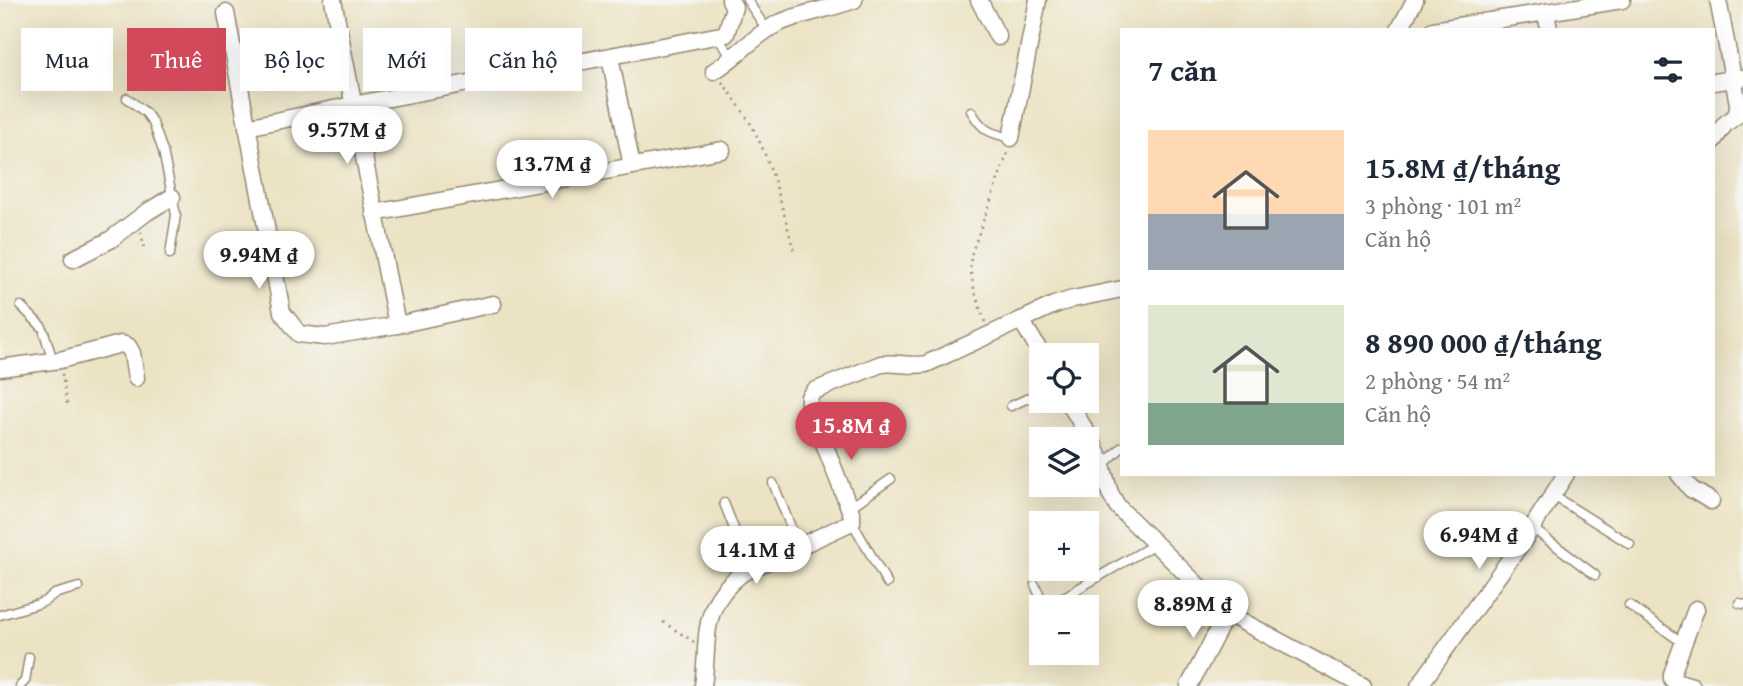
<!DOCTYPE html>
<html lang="vi">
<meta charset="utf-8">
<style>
:root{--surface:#fff;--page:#f6f6f7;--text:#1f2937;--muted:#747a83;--accent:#d1495b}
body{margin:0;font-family:"Gentium Book Plus",serif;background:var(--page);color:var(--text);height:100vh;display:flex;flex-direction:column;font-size:26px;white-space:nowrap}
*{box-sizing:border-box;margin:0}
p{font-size:23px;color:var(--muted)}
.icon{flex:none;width:38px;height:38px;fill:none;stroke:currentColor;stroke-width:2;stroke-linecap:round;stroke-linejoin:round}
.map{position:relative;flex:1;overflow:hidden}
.panel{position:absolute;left:1120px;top:28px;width:595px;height:448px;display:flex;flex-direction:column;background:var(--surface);border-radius:0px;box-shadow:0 7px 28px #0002}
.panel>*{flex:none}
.hud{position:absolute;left:21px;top:28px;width:665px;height:63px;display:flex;gap:14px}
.fabs{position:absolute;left:1029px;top:343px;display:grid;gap:14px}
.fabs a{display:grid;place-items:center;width:70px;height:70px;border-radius:0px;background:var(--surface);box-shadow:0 7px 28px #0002;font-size:35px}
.price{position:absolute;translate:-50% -60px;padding:0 16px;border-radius:24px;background:#fff;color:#222;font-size:23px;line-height:46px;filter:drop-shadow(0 2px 4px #0008)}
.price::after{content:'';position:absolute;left:50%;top:42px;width:21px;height:16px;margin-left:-10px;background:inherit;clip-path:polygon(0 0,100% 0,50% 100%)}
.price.active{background:var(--accent);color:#fff}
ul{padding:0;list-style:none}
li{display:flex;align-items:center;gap:21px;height:175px;padding:0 28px}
li span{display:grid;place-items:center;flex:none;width:196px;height:140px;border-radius:0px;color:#555}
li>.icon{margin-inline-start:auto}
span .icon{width:84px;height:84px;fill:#fffc;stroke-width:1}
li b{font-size:30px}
h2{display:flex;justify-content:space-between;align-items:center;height:84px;padding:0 28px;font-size:30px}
.tag{padding:0 24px;border-radius:0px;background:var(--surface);box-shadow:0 7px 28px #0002;font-size:24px;line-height:63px}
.tag.active{background:var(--accent);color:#fff}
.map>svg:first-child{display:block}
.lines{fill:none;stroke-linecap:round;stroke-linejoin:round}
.service-casing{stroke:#948671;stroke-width:11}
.minor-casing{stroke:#948671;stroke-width:19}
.path{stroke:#948671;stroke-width:2.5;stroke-dasharray:2 5;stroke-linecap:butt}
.service{stroke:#fff;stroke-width:8}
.minor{stroke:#fff;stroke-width:16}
</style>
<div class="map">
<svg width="1743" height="686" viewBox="0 0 1743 686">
<rect width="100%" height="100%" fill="#f6f6f2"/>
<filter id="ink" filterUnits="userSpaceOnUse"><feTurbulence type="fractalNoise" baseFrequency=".0143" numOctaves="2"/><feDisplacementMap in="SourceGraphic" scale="14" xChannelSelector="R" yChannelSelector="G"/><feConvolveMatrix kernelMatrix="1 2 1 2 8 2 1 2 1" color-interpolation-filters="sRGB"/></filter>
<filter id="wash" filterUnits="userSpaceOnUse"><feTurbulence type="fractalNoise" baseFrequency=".00686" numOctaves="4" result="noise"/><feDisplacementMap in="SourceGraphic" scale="28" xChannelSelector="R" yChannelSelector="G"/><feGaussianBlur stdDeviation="1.57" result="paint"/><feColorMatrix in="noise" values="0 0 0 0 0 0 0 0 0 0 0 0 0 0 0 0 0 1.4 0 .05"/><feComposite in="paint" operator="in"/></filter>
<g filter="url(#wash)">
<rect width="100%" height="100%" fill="#ece3c4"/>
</g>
<g filter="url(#ink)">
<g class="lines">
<defs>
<g id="service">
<path d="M747 0 767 30"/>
<path d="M716 36 733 58"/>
<path d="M127 98 146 113 153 123 163 151 176 215 170 254"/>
<path d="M971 111C983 131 989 133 1011 138"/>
<path d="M21 306 42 327"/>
<path d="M44 332 53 361"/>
<path d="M1011 406 1041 392"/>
<path d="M1102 466 1122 447"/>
<path d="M773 483 799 547"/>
<path d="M1552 495 1630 544"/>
<path d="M724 503 750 569"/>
<path d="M849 508 891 479"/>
<path d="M852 522 887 583"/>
<path d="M1532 528 1595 575"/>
<path d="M1035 585 1044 604 1050 605 1155 544"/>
<path d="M1739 603 1743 604"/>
<path d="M1629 605 1683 643"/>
<path d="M0 615 38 604 45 601 54 594 79 587"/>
<path d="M20 686 25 681 29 657"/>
</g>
<g id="minor">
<path d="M333 0 397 325"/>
<path d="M979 0 998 37"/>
<path d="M1546 12 1549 30"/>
<path d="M226 13 282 312 299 334 325 337 397 325 493 304"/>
<path d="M1399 30 1415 0"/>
<path d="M1433 30 1622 0"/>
<path d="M610 57 632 166"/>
<path d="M714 71C735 58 753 37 775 25 799 13 828 10 854 0"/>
<path d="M1713 82 1742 78"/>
<path d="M247 127 353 105 726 34 734 7 730 0"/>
<path d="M1011 138 1038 0"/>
<path d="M1713 141 1725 124 1737 115 1738 104 1718 0"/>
<path d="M374 213 722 150"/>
<path d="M73 259 110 240 147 212 172 197"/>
<path d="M1021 320 1042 355"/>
<path d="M0 368 60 360 121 344 128 346 132 353 136 378"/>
<path d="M1068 401 1094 445 1100 459 1110 493 1118 507 1221 608 1234 617 1363 686"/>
<path d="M1679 474 1691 489 1711 501"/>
<path d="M703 686C710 637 698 608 742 573L852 522V515L809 405V397L814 391 881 364C897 362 911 367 926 364L1054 305 1073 299 1122 289"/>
<path d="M1189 686 1227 613"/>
<path d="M1419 686 1528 534 1566 474"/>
<path d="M1692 686 1678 682 1672 679V674L1696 609"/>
</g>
</defs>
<use href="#service" class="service-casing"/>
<use href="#minor" class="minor-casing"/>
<g class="path">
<path d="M722 82C734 98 746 114 755 132 774 170 783 211 794 251"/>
<path d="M141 232 144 247"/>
<path d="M985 322C977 299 969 279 971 255L1008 152"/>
<path d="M62 374 67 404"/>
<path d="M663 622 694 642"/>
</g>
<use href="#service" class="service"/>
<use href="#minor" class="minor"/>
</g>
</g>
</svg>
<div class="fabs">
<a><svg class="icon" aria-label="locate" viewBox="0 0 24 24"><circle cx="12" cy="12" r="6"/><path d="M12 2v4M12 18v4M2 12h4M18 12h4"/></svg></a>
<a><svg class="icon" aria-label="layers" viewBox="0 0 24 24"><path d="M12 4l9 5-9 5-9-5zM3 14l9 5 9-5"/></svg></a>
<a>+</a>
<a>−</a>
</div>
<b class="price" style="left:347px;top:166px">9.57M ₫</b>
<b class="price" style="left:552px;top:200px">13.7M ₫</b>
<b class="price" style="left:259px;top:291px">9.94M ₫</b>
<b class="price active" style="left:851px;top:462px">15.8M ₫</b>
<b class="price" style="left:1479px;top:571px">6.94M ₫</b>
<b class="price" style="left:756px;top:586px">14.1M ₫</b>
<b class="price" style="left:1193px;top:640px">8.89M ₫</b>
<div class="hud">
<a class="tag">Mua</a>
<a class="tag active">Thuê</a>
<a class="tag">Bộ lọc</a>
<a class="tag">Mới</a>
<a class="tag">Căn hộ</a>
</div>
<section class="panel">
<h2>7 căn<svg class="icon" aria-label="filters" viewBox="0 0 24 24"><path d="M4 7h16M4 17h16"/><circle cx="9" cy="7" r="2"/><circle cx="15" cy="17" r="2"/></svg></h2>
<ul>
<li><span style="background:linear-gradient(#ffd9b3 60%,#9aa5b1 0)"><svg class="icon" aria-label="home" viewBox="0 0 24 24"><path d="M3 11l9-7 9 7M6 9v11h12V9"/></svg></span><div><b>15.8M ₫/tháng</b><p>3 phòng · 101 m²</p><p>Căn hộ</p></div></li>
<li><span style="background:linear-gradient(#dfe7d0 70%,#7fa58c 0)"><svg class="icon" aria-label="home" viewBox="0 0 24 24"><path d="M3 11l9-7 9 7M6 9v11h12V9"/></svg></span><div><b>8 890 000 ₫/tháng</b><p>2 phòng · 54 m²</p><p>Căn hộ</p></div></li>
</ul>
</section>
</div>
